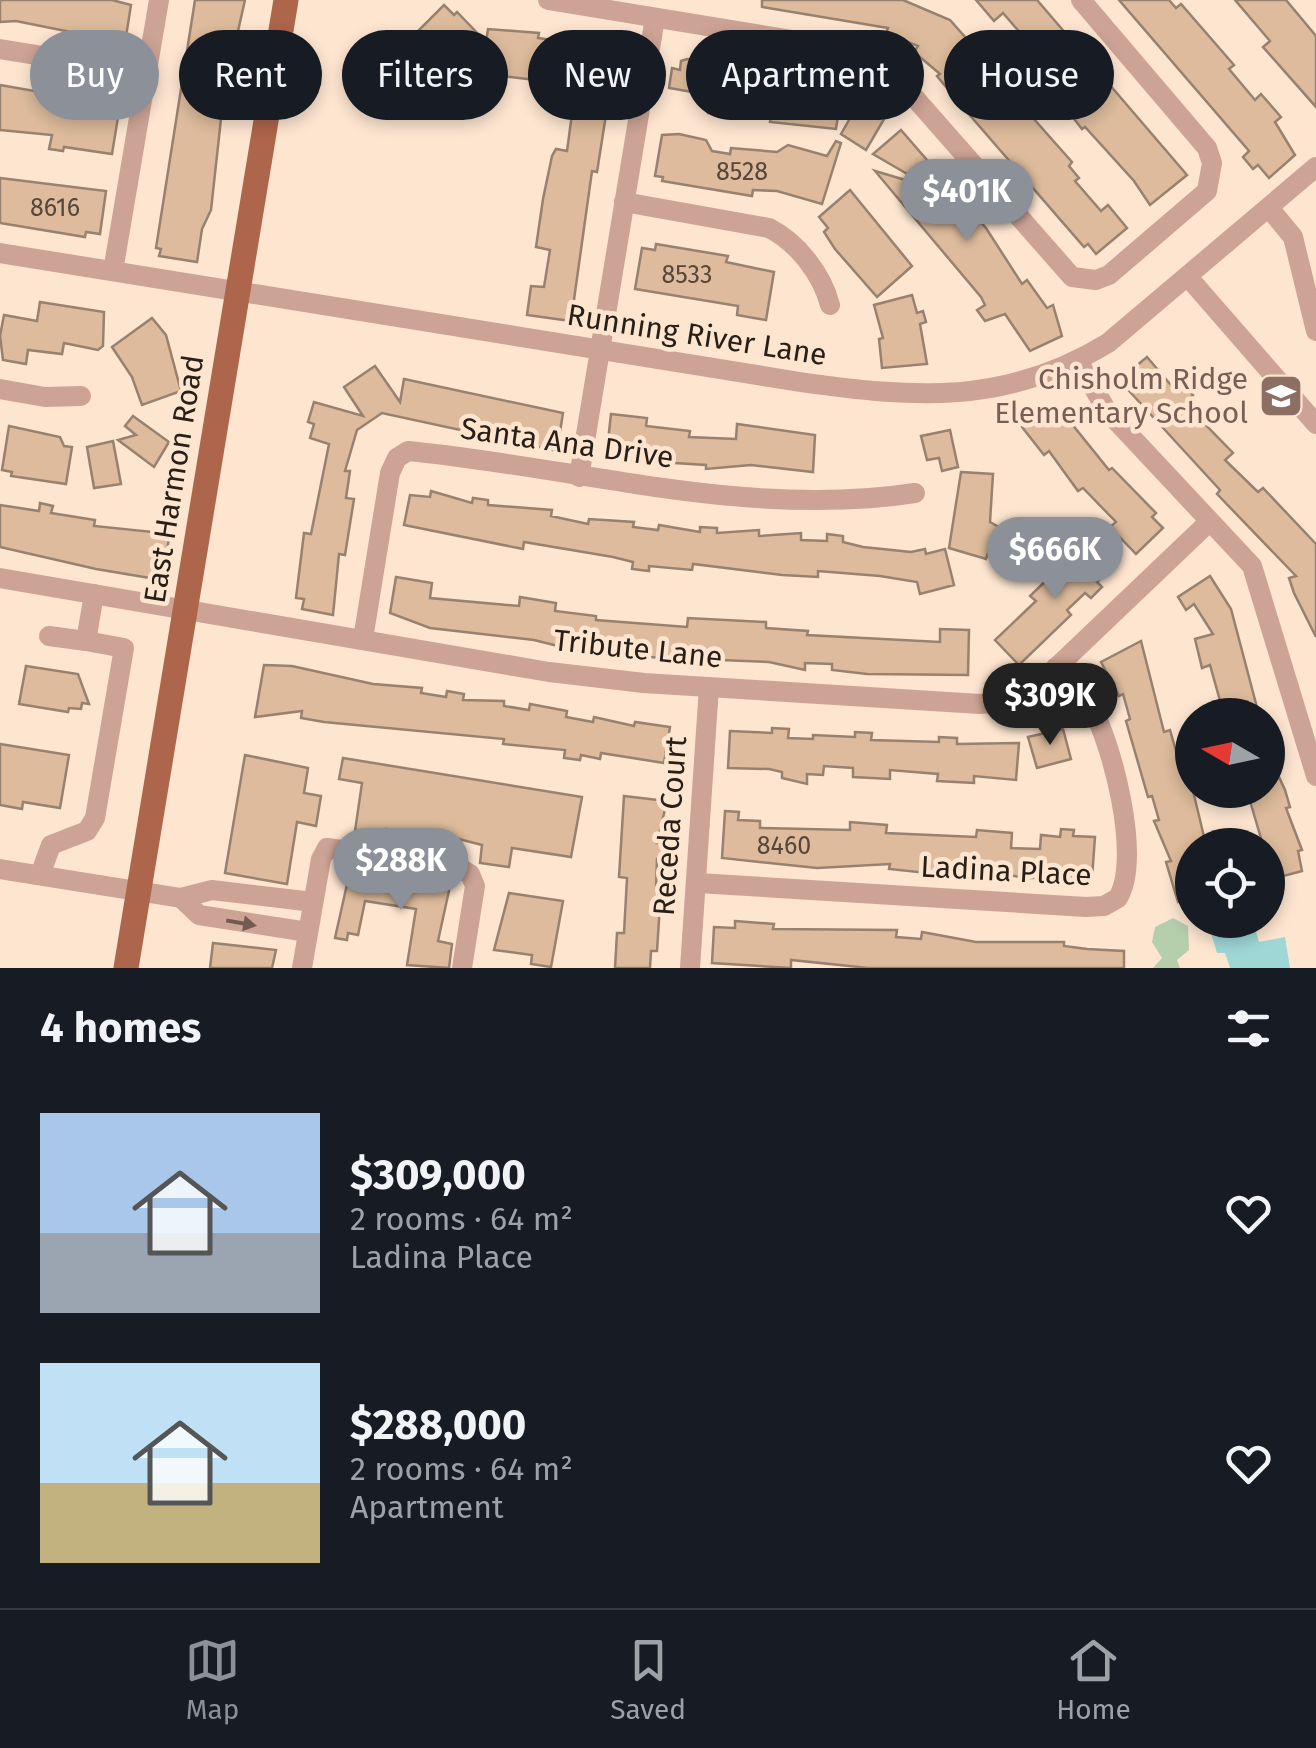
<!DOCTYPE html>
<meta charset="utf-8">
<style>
:root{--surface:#171b24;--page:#242831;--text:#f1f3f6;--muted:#9ea1a6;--line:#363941;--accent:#8c9099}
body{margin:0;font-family:"Fira Sans",sans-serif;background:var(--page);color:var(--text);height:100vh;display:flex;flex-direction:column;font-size:38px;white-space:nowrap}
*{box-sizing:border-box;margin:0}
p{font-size:32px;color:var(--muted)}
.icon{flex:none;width:55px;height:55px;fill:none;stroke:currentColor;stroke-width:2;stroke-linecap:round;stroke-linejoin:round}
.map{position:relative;height:968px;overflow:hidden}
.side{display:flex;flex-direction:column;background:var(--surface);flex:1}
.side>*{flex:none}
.top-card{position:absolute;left:30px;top:30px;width:1258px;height:90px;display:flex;gap:20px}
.needle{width:65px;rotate:279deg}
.buttons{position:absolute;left:1175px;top:698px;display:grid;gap:20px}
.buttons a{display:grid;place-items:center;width:110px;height:110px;border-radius:50%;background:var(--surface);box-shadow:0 5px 15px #0003;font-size:50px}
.price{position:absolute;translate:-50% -85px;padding:0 22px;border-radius:35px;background:var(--accent);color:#fff;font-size:32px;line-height:65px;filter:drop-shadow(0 2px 5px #0008)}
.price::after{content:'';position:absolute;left:50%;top:60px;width:30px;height:22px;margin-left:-15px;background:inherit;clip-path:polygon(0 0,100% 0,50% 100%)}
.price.active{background:#222;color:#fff}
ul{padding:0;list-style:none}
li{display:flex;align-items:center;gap:30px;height:250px;padding:0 40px}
li span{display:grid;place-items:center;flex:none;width:280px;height:200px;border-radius:0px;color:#555}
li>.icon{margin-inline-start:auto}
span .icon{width:120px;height:120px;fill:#fffc;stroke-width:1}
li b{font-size:42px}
h2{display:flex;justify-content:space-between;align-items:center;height:120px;padding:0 40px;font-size:42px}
.tag{padding:0 35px;border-radius:45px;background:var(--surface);box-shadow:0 5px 15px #0003;font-size:35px;line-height:90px}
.tag.active{background:var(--accent);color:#fff}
.tab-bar{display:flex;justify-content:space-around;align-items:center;height:140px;border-top:2px solid var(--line);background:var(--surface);font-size:28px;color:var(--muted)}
.tab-bar a{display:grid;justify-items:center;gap:5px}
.tab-bar .active{color:var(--accent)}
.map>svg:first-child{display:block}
.green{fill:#b5ceac}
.water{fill:#9fd7d7}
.building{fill:#ddbb9c;stroke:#978270;stroke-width:2.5}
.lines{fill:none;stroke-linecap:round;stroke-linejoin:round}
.minor{stroke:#cca395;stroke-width:20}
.major{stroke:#ad654c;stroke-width:25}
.oneway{fill:#725b50}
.labels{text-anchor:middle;stroke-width:9;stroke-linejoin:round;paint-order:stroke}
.number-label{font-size:25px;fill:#554739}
.street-label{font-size:30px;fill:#282018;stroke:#fde5d0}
.education-label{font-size:30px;fill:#785e54;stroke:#fde5d0;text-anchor:end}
</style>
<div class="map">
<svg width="1316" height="968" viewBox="0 0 1316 968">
<rect width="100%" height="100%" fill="#fde5d0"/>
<path class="green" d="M1173 918 1188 926 1189 950 1177 960 1180 968H1153L1162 958 1152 942 1155 927Z"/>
<path class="water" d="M1235 920H1253L1259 942 1285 937 1290 968H1230L1225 953H1217L1209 927Z"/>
<g class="building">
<path d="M0 0H112L131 5 125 43 16 21 0 22Z"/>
<path d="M195 0H245L231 62 238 63 230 111 222 110 211 210 202 229 197 262 159 256 161 249 156 248Z"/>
<path d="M762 0H903L950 20 982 56 978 60 988 72 986 74 1013 103 1017 100 1072 162 1069 166 1079 178 1075 181 1101 211 1108 205 1127 228 1096 254 1088 244 1084 247 961 105 937 76 940 74 914 52 918 46 886 33 888 28 762 7Z"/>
<path d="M976 0H1037L1187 175 1150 205 1134 181 1085 127 1082 129 1042 78 1044 75 1022 49 1029 43 1003 13 994 21Z"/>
<path d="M1119 0H1169L1176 8 1181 4 1234 65 1229 69 1255 100 1261 94 1281 117 1275 122 1295 155 1269 178 1258 165 1253 169 1243 157 1249 151Z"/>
<path d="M1235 0H1286L1316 36V107L1263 47 1270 41Z"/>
<path d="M444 5 454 15 457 12 486 42 488 29 539 33 538 38 573 43 574 38 617 45 597 172 592 171 571 321 527 315 531 286 544 287 550 250 536 247 543 199 552 156 556 149 567 151 578 69 547 64 545 81 449 70 455 36 437 53 417 32Z"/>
<path d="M687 59 829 81 828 86 842 89 836 129 770 122 772 111 716 102 708 113 702 106 704 94 669 88 672 68 680 70 681 61Z"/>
<path d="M0 85 109 104V109L119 111 112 154 64 147 63 151 49 149 52 135 0 130Z"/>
<path d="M864 94 887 114 866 150 841 134Z"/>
<path d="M901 130 986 228 1022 284 1027 280 1047 308 1053 305 1062 336 1030 351 1005 314 985 321 977 310 985 305 981 297 875 171 912 182 914 178 873 154Z"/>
<path d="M679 134 706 140 712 151 730 154 731 148 777 152 788 145 827 156 836 141 841 143 822 204 777 191 753 190 752 196 662 181 663 177 655 176 662 135Z"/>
<path d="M0 178 106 191 100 234 86 232 85 237 0 223Z"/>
<path d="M850 190 912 266 877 297 835 249 824 232 828 228 819 217Z"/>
<path d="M656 244 728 256 726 262 774 272 766 320 737 315 738 306 635 289 642 248 655 250Z"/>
<path d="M912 295 917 313 923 311 926 322 920 324 927 364 882 368 879 339 883 338 874 305Z"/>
<path d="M40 302 104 312 103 346 98 350 64 343 62 354 28 350 26 364 3 360 0 336 4 315 37 321Z"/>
<path d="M152 318 166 335 181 391 142 405 132 377 112 347Z"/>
<path d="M1147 357 1176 391 1183 384 1193 395 1189 399 1203 414 1199 418 1233 453 1225 460 1258 492 1263 488 1316 544V637L1294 593 1289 578 1296 576 1217 494 1220 490 1119 380Z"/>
<path d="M375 366 400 402 404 379 563 413 557 451 382 413 357 430 345 471H350L346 498 354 499 345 555 339 554 333 615 302 609 304 599 296 598 304 533 311 534 329 444 310 438 314 424 308 422 314 402 363 416 344 387Z"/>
<path d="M1050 405 1067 418 1109 470 1112 468 1156 513 1152 517 1163 528 1136 554 1110 527 1116 522 1083 488 1078 491 1049 451 1044 455 1022 427Z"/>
<path d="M611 414 647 418 646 426 690 431 689 437 736 439 737 424 815 435 813 472 751 465 706 469V465L627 460V455L607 450Z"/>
<path d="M133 416 169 442 154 467 118 440 136 435 125 426Z"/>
<path d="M9 426 60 437 64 446 72 447 66 484 11 476 12 472 2 470Z"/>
<path d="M950 430 958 467 942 471 939 458 927 460 921 436Z"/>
<path d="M113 441 121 484 94 488 87 447Z"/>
<path d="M961 472 993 474 990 522 1006 531 1001 548 991 544 986 559 949 548Z"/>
<path d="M431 491 472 503 473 498 488 500V505L552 510 551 516 588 524 589 519 634 522 633 527 658 530 659 525 700 532V527L717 528V533L759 530V536L801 533V540L827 541V534L843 536V542L863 547 911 552 925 549 926 554 945 549 954 585 920 594 917 582 880 576 818 571V577L782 575 693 564 692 570 649 566V571L632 569 633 562 613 557 524 542 523 549 404 525 410 495 430 497Z"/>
<path d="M40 503 53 506 51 513 95 520 94 526 163 533 162 537 169 538 163 576 151 574 150 578 96 569 0 547V505L39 511Z"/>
<path d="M1087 541 1113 567 1097 582 1102 587 1091 598 1085 593 1067 610 1071 615 1019 665 995 640 1036 601 1030 596Z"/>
<path d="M1210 576 1231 609 1259 715H1224L1210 665 1202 668 1195 639 1213 634 1194 604 1186 610 1178 597Z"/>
<path d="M396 577 432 583 430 598 519 606 520 597 556 603 555 611 596 616V620L687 627 688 618 766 622V628L808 631 807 635 940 642V629L969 630 968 675 867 674 832 670V664L805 663V670L769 662 620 656V651H578L534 640 430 628 390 613Z"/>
<path d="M1141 641 1164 732 1170 730 1176 751 1183 749 1206 845H1192V898L1178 902 1166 862 1171 861 1154 821 1159 820 1152 796 1148 797 1126 721 1130 719 1123 694 1119 696 1101 662Z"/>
<path d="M264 665 292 666 373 684 422 688 421 693 446 697 447 691 464 694 463 700 504 701V706L529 710 530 704 546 707 567 711 566 717 593 722 594 717 634 726 635 722 670 727 664 763 601 753 600 759 581 755 580 760 564 758 565 750 503 744 504 739 324 722 301 718 302 711 255 717Z"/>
<path d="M26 666 78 674 89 704 82 703 81 709 69 708 68 712 19 704Z"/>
<path d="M772 728 789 729 788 738 813 739V735L855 737V732L872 733 871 740 939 742V737L957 738V744L1019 743 1016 780 974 776V783L937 781 938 774 890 770V779L853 777V768L824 766 823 775 807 774V784L782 778V772L769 769 728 768 730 731 772 733Z"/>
<path d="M1063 729 1071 759 1037 768 1028 737Z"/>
<path d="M0 744 69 755 60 808 23 802 22 809 0 805Z"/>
<path d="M1268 753 1285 790 1290 807 1286 808 1302 850 1298 851 1302 871 1268 880V845H1263L1250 801 1251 790H1268Z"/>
<path d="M245 755 308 768 304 793 321 796 316 826 297 822 287 884 225 873Z"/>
<path d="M343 758 582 797 571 857 512 848 509 867 480 863 482 845 455 838 386 829 384 842 354 838 362 783 339 779Z"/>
<path d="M624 796 667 801 657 843H664L663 859H657L656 888 661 889 657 951H651L650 968H615L617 933H624L627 878 619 877Z"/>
<path d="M725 811 739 812 738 820 760 821V828L850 830V822L887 825 886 833 976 837 977 830 1012 833 1011 848 1040 849 1041 835 1060 837 1061 829 1074 830 1073 836 1095 837 1092 878H1024L969 866 965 877 889 869 890 864 817 868 722 858Z"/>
<path d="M350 871 450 886 438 941 452 944 449 968 407 965 416 909 365 901 358 935 348 933 347 940 335 938Z"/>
<path d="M509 893 563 901 551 967 531 964 532 955 494 950Z"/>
<path d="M735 921 774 924 773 929 897 930 896 937 921 939 922 932 976 942H1064V946L1087 949 1124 951V968H868L791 960V968L712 963 714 927 735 928Z"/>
<path d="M213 943 276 950 272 968H210Z"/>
</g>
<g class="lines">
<g class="minor">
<path d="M548 0 853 50 892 72 1072 277 1096 280 1109 275 1207 191 1212 163 1207 148 1081 0"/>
<path d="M0 49 147 73"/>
<path d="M624 202 769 228C797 242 822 274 830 305"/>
<path d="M1269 208 1293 237 1316 331"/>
<path d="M0 253 800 382C914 398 1005 406 1108 343L1316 167"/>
<path d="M113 271 159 0"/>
<path d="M1188 277 1316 424"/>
<path d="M1078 361 1107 411 1252 566 1316 776"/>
<path d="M0 389 45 397 81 396"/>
<path d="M579 477 655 18"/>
<path d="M0 578 549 672 644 683 980 704 1002 702 1038 685 1209 522"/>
<path d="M49 636 86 641 94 594"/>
<path d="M363 639 390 473 397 458 408 451C576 467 746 519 915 493"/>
<path d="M0 869 181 898 212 890 313 902"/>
<path d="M40 875 51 845 87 831 95 818 124 648 86 641"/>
<path d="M698 883 1086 907 1104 906 1118 898C1142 857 1112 742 1089 702 1081 689 1067 678 1056 667"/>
<path d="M181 898 199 915 308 932"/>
<path d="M302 968 321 859 327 848 454 865 470 874 475 886 462 968"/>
<path d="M690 968 709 687"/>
</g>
<path class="major" d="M126 968 286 0"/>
</g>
<defs><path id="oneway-solid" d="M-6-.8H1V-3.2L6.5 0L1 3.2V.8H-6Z" transform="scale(2.5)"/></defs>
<use class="oneway" href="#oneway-solid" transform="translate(241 923) rotate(10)"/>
<defs>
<symbol id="school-square" viewBox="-11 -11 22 22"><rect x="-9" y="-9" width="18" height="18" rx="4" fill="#8d6e63" stroke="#fde5d0"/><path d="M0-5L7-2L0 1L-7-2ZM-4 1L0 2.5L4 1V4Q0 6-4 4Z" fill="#fff"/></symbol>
</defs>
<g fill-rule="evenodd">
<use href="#school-square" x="1256" y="371" width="50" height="50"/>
</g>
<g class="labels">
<g class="number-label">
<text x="742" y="180">8528</text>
<text x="55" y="216">8616</text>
<text x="687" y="283">8533</text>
<text x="784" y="854">8460</text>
</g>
<g class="street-label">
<text transform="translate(697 335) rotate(9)" y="10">Running River Lane</text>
<text transform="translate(567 443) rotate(8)" y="10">Santa Ana Drive</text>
<text transform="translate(174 479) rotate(-81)" y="10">East Harmon Road</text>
<text transform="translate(638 649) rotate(6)" y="10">Tribute Lane</text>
<text transform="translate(670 826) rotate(-86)" y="10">Receda Court</text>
<text transform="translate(1006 871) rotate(3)" y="10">Ladina Place</text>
</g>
<g class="education-label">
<text x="1248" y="389">Chisholm Ridge<tspan x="1248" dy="34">Elementary School</tspan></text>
</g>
</g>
</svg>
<div class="buttons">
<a><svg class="needle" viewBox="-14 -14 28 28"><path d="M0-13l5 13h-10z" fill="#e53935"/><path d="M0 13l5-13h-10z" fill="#9ea1a6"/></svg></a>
<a><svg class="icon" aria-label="locate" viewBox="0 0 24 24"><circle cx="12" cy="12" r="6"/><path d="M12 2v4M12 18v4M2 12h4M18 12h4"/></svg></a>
</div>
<b class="price" style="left:967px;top:244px">$401K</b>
<b class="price" style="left:1055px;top:602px">$666K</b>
<b class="price active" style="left:1050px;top:748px">$309K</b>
<b class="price" style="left:401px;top:913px">$288K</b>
<div class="top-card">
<a class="tag active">Buy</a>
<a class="tag">Rent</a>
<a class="tag">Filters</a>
<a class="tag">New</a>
<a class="tag">Apartment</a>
<a class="tag">House</a>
</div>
</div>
<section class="side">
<h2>4 homes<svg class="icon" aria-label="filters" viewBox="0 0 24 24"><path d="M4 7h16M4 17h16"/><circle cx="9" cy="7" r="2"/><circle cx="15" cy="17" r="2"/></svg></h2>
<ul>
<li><span style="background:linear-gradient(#a9c7e8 60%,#9aa5b1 0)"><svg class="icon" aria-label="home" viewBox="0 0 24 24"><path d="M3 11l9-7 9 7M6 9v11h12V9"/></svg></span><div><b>$309,000</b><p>2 rooms · 64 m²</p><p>Ladina Place</p></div><svg class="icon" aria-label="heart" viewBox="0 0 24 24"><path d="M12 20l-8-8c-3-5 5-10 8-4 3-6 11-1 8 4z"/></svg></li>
<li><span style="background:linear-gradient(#bfe0f5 60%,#c2b280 0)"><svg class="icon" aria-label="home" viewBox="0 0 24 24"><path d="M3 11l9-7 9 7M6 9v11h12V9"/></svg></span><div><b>$288,000</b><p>2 rooms · 64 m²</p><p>Apartment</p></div><svg class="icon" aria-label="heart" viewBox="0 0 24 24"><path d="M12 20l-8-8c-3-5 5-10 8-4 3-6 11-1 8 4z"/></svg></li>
</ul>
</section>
<nav class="tab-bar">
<a class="active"><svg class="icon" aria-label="map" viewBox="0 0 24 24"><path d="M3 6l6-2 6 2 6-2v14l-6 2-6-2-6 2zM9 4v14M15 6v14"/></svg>Map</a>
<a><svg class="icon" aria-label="saved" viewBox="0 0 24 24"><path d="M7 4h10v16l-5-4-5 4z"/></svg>Saved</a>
<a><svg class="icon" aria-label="home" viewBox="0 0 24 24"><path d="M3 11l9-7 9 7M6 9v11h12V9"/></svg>Home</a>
</nav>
